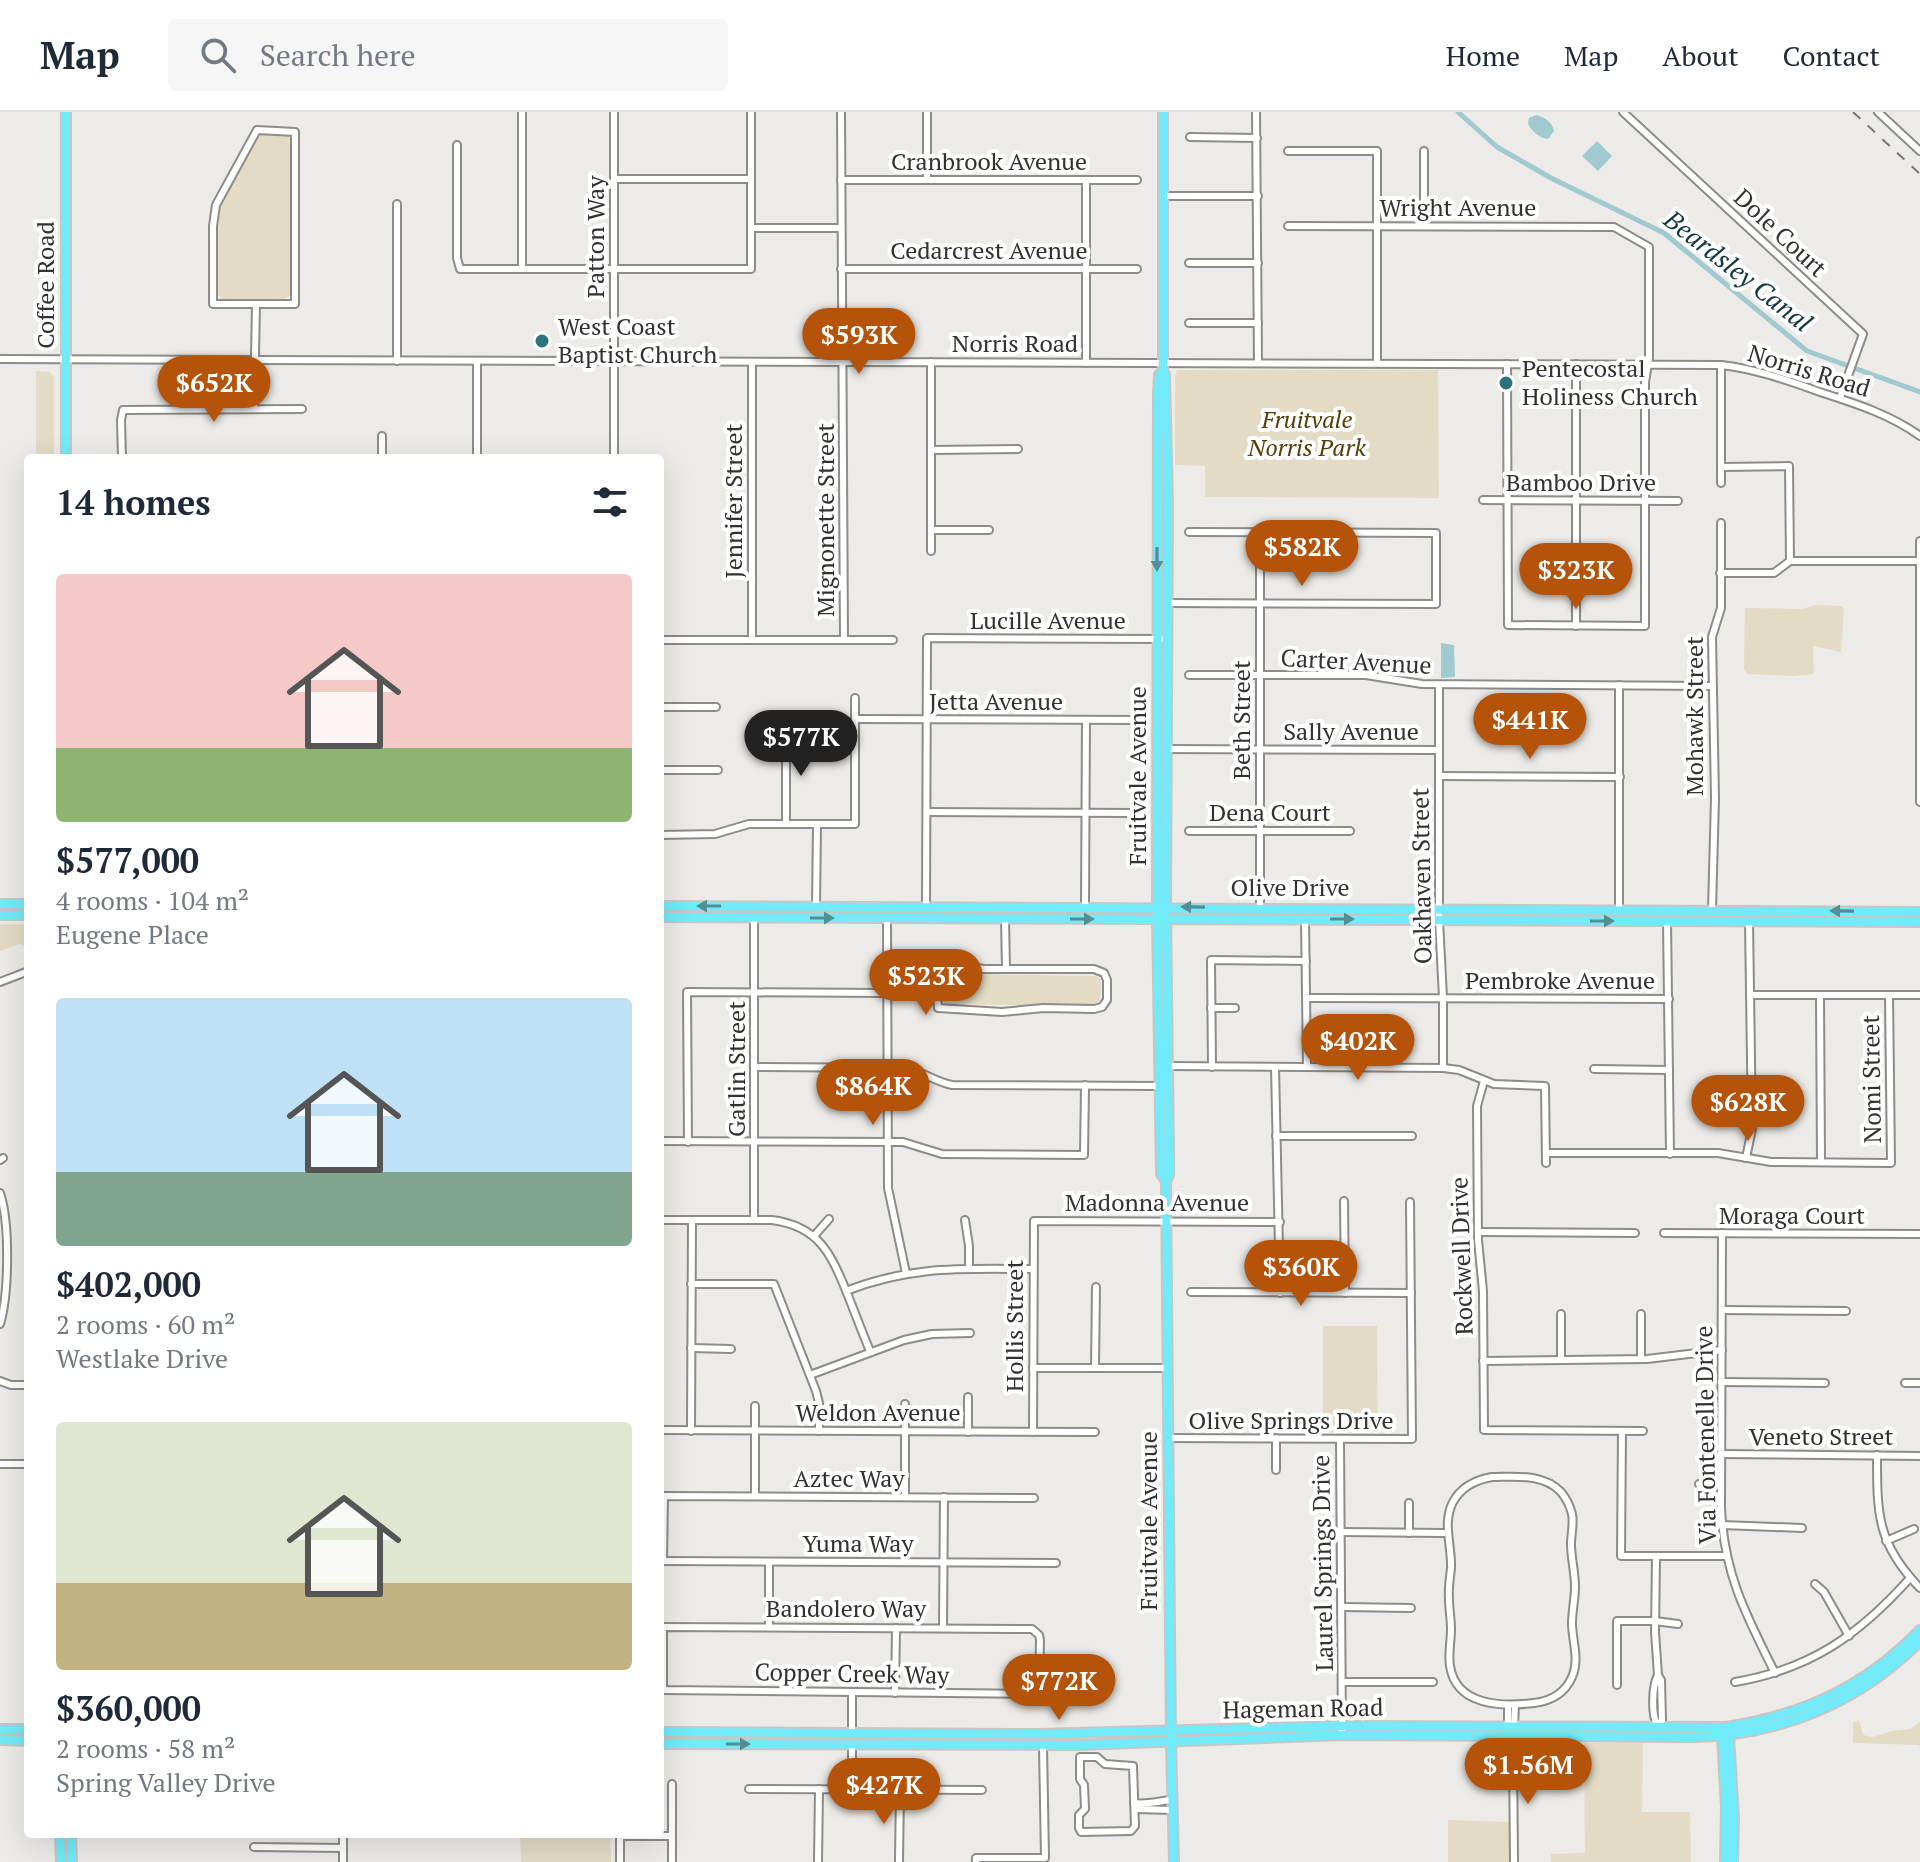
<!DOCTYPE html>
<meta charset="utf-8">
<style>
:root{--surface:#fff;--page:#f6f6f7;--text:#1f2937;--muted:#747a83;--line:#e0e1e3;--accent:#b45309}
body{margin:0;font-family:"PT Serif",serif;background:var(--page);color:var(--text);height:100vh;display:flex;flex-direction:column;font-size:30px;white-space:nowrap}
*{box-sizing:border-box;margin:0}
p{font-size:26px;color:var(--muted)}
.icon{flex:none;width:44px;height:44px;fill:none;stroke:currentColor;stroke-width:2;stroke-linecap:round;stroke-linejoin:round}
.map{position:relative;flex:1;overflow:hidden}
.side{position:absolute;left:24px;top:342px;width:640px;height:1384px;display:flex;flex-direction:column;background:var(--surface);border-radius:8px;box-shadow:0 8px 32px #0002}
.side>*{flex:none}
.price{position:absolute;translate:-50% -68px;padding:0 18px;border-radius:28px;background:var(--accent);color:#fff;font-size:26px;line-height:52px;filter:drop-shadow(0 2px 4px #0008)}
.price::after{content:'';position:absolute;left:50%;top:48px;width:24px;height:18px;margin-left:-12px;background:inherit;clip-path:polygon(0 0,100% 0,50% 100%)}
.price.on{background:#222;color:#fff}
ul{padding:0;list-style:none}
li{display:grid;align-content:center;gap:16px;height:424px;padding:0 32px}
li span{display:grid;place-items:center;height:248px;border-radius:8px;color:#555}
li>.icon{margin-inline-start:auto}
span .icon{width:144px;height:144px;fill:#fffc;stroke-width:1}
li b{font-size:34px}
h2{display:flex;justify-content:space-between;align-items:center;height:96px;padding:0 32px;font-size:34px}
header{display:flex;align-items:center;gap:48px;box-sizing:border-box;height:112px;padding:0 40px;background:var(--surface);border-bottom:2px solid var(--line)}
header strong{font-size:38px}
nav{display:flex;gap:44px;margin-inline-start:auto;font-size:28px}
.search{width:560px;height:72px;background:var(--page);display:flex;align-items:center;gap:20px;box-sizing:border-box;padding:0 28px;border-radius:8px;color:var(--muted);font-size:30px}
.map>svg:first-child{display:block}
.green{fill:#e4dbc5}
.water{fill:#a1c9d0}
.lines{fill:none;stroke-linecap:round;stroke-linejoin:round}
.canal{stroke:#a1c9d0;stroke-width:5}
.minor-casing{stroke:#8e8c89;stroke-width:10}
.major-casing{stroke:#c6c6c5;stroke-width:12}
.minor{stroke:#fff;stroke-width:6}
.major{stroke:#71ebf9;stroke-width:8}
.rail{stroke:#777673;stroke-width:2;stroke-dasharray:10 10;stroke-linecap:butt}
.oneway{fill:#528e94}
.poi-dot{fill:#2c747f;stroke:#fff;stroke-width:3}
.labels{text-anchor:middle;stroke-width:8;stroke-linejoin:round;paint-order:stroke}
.street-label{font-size:24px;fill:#323230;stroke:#fff}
.poi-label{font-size:24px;fill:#323230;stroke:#fff;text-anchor:start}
.park-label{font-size:24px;font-style:italic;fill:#554009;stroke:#fff}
.water-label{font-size:26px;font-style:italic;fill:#12393f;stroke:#fff}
</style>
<header>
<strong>Map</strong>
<div class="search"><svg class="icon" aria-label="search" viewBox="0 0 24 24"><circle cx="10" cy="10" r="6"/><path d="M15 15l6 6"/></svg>Search here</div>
<nav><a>Home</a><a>Map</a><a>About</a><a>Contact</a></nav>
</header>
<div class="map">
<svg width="1920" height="1750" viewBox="0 0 1920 1750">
<rect width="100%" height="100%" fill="#edebe7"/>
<g class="green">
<path d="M260 22 284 21 290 24 291 28V183L284 187H222L216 181C216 153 211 120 220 93 226 72 247 41 260 22Z"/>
<path d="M1177 258H1438L1439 386 1205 385V354L1175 353V264Z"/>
<path d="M36 259 50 260 54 266V346H36Z"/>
<path d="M1816 493 1841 494 1844 497 1841 540 1813 534 1814 562 1793 564 1747 562 1744 557 1745 496 1802 497Z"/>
<path d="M0 812H28V839L26 834 19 832 0 839Z"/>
<path d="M943 859 1006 863 1096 864 1101 868 1100 886 1097 893 1057 891 1026 893 946 892 941 889 940 862Z"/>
<path d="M1323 1214H1377L1378 1320H1323Z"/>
<path d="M1859 1608 1863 1623 1872 1625 1893 1619 1910 1617 1920 1610V1635L1918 1633 1853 1631V1610Z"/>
<path d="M1584 1631H1643L1642 1700H1690L1691 1750H1551V1742L1585 1741Z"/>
<path d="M1448 1708 1510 1710V1750H1448Z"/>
<path d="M520 1722H610L611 1750H521Z"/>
</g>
<g class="water">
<path d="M1536 3C1545 5 1552 10 1554 19L1548 27C1540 27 1531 18 1528 12L1529 6Z"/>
<path d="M1597 29 1612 44 1598 59 1582 44Z"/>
<path d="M1441 531 1454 533 1455 565 1441 566Z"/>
</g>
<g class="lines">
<path class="canal" d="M1458 0 1497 35 1551 66 1664 121 1807 239 1920 280"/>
<defs>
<g id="minor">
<path d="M522 0V157"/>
<path d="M614 0V346"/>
<path d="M841 0 844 528"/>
<path d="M927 0V68"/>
<path d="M1256 0 1258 251"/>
<path d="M1623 0 1863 222 1840 286"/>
<path d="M1878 0 1920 39"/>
<path d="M257 18 295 20V192H213V114L216 93Z"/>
<path d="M1190 25 1257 26"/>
<path d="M457 33V146L460 157H751V0"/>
<path d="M1288 39H1377V251"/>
<path d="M614 67H751"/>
<path d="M841 68H1137"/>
<path d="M1086 68V251"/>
<path d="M1163 84H1258"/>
<path d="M397 92V249"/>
<path d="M1288 114 1614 115 1649 135V246L1645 270V514L1508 513 1507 252"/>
<path d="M1424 114V39"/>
<path d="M751 116H841"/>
<path d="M1189 151H1258"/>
<path d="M841 157H1137"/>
<path d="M1189 211H1258"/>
<path d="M0 247 1721 253C1757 257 1789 269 1823 281 1857 292 1891 303 1920 324"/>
<path d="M477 249V346"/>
<path d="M931 250V439"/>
<path d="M1576 252V514"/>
<path d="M1721 253V371"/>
<path d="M254 297 256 192"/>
<path d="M382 324V346"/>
<path d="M931 338 1018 337"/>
<path d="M122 346 121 308 123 298 302 297"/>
<path d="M1721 355 1789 354 1790 449"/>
<path d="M1483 388 1678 389"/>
<path d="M931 418H989"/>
<path d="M1920 429V690"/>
<path d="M1790 449H1919"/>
<path d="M1720 461H1774L1790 449"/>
<path d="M1168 491 1436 492V421L1189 420"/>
<path d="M660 528H893"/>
<path d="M752 528V250"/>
<path d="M1189 563H1366L1422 572 1712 574"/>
<path d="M1439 573V808L1443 886V956"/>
<path d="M660 595H716"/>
<path d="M855 607 1137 608"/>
<path d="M786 620V712"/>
<path d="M1166 637 1439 638"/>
<path d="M660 658H718"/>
<path d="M1439 664 1620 665"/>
<path d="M927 700 1138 701"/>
<path d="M1189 719H1350"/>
<path d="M660 723 715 722 749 712H855V586"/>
<path d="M816 795 817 712"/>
<path d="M1085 795 1086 608"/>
<path d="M926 796 927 526 1160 527"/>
<path d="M1260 796V420"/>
<path d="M1619 797V573"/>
<path d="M1712 798 1715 686 1712 525 1721 496V411"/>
<path d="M754 806V1108"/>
<path d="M887 806 888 1076 906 1161"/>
<path d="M1005 806 1006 857"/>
<path d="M1305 807 1307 955"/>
<path d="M1667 809 1670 1042"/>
<path d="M953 853 984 857H1094L1104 861 1107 868V888L1102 895 1094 897 1043 896 1002 900 938 896 936 865 939 857Z"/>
<path d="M0 870 26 860"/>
<path d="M1750 883H1920"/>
<path d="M1820 883 1821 1050"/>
<path d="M1307 886 1669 887"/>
<path d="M1211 896H1235"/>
<path d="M1168 954 1443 956 1459 958 1494 972 1545 974 1546 1051"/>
<path d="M755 955 907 956C923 960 936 970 952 973L1160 974"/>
<path d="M1212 955 1211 848 1306 849"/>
<path d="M1275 955 1280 1181"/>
<path d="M1594 957 1669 958"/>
<path d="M1484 969 1477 994 1478 1128 1483 1179 1484 1318 1643 1319"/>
<path d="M1276 1024H1412"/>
<path d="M660 1029 903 1030 942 1042 1084 1043 1085 973"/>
<path d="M688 1030 687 880 888 881"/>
<path d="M1546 1041H1718L1771 1050 1891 1051 1889 883"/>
<path d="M1746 1046 1752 1017 1749 809"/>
<path d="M0 1048 3 1046"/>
<path d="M0 1081C10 1111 9 1182 0 1212"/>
<path d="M1344 1089 1345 1181"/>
<path d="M660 1108H772C819 1114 831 1142 847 1181 855 1201 862 1220 870 1239"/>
<path d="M965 1108 969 1134V1157"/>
<path d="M1478 1120 1635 1121"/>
<path d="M1664 1121 1920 1122"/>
<path d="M1722 1121 1721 1396C1724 1462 1746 1503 1775 1561"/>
<path d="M814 1124 829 1107"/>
<path d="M691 1172H774L816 1279 819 1291V1319"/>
<path d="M846 1179C912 1153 964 1157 1033 1157"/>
<path d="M1191 1180 1411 1181"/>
<path d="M1722 1198 1846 1199"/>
<path d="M691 1236 731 1237"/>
<path d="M1641 1247V1202"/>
<path d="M1561 1248V1202"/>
<path d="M1483 1249 1647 1247 1722 1238"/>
<path d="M1033 1256H1168"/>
<path d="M1095 1256 1096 1175"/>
<path d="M810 1263 904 1228 932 1222 970 1221"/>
<path d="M0 1269 11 1273H28"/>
<path d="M1721 1270 1825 1271"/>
<path d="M1905 1271H1920"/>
<path d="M660 1318 1095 1320"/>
<path d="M691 1319 692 1108"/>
<path d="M1622 1319 1621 1444H1726"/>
<path d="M968 1320V1285"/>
<path d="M1033 1320 1034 1109 1280 1110"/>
<path d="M1169 1326 1412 1327 1410 1090"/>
<path d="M1276 1326V1358"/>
<path d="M1340 1327 1342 1623"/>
<path d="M1721 1342 1920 1344"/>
<path d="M1877 1343C1877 1402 1877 1432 1920 1476"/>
<path d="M0 1352H28"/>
<path d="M1492 1365C1515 1365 1543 1361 1561 1380 1566 1386 1570 1394 1572 1402 1574 1412 1571 1422 1571 1432 1571 1446 1575 1460 1575 1475 1575 1487 1572 1499 1572 1511 1572 1529 1580 1547 1572 1565 1565 1581 1551 1589 1534 1591 1502 1595 1456 1594 1450 1554 1448 1542 1451 1529 1451 1517 1451 1507 1449 1497 1449 1487 1448 1477 1450 1466 1451 1456 1452 1434 1442 1411 1453 1390 1461 1375 1475 1368 1492 1365Z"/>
<path d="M1699 1372 1721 1374"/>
<path d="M755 1384V1294"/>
<path d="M905 1385V1292"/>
<path d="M1409 1391V1421"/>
<path d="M1722 1413 1802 1416"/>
<path d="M1341 1420 1444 1421"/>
<path d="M1886 1429 1914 1417"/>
<path d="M1656 1444 1655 1520 1658 1563 1661 1568 1662 1608 1658 1615"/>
<path d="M660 1449 1056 1451"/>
<path d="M663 1449 664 1384 1034 1386"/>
<path d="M1815 1472 1824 1480 1849 1524"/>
<path d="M1342 1495 1411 1496"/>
<path d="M660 1515 1032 1517 1039 1523 1040 1528 1039 1576 1030 1582 663 1578V1515"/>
<path d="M769 1515V1450"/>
<path d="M943 1516 944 1385"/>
<path d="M1342 1570H1433"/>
<path d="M1735 1570C1811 1557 1859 1523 1910 1466"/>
<path d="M1617 1573V1509H1655L1678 1512"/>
<path d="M895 1581 896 1516"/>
<path d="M1508 1615V1593"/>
<path d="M1514 1615 1515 1593"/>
<path d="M1658 1615C1651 1604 1652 1574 1658 1563"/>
<path d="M852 1622V1581"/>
<path d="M1513 1639 1514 1750"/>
<path d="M1080 1645H1097L1105 1652 1133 1654 1135 1714 1131 1719 1081 1720 1079 1716V1703L1085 1697 1084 1673 1080 1667Z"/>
<path d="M672 1672V1750"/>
<path d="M749 1677 982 1678"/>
<path d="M852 1678V1633"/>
<path d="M1134 1691C1147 1693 1159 1689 1172 1688"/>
<path d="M1135 1697 1172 1698"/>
<path d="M620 1722V1750"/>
<path d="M620 1724H672"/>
<path d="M254 1735 343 1736"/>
<path d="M343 1750V1722"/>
<path d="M818 1750 819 1677"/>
<path d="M899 1750 900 1678"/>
<path d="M976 1750V1746H1045L1043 1634"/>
</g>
<g id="major">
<path d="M1163 0V258L1165 263 1168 393 1166 795 1169 1045V1063L1166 1069 1171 1630 1174 1750"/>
<path d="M1163 258 1159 263 1158 281 1157 807 1161 1062 1166 1069"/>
<path d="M66 346V0"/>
<path d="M0 792H28"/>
<path d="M660 794 1920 800"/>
<path d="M0 803H28"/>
<path d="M660 805 1920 810"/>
<path d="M0 1617H28"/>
<path d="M1724 1619 1722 1624 1726 1695 1725 1750"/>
<path d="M1728 1619 1729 1623 1734 1707 1733 1750"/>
<path d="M660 1620 1039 1622 1342 1614 1726 1615C1803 1603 1865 1575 1920 1518"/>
<path d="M0 1628 28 1629"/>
<path d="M660 1632 1080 1633 1342 1623 1694 1625C1780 1623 1859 1591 1920 1529"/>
<path d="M60 1722 61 1750"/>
<path d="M71 1722 72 1750"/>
</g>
</defs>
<use href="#minor" class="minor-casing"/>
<use href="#major" class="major-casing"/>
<use href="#minor" class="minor"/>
<use href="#major" class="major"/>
<path class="rail" d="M1853 0 1920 62"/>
</g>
<defs><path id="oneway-solid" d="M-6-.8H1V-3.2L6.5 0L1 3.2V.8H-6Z" transform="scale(2)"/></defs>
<g class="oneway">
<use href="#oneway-solid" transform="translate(1157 447) rotate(90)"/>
<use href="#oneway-solid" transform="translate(709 794) rotate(-180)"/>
<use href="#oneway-solid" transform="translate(1193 795) rotate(-179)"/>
<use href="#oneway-solid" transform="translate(1842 799) rotate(-179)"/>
<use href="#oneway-solid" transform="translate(822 806)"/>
<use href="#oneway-solid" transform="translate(1082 807)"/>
<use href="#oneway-solid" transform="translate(1342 807)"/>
<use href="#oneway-solid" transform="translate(1602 809)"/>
<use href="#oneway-solid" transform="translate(738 1632)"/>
</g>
<g class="poi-dot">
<circle cx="542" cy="229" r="8"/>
<circle cx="1506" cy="271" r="8"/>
</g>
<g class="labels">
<g class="street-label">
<text x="989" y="58">Cranbrook Avenue</text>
<text x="1458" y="104">Wright Avenue</text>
<text transform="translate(1780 121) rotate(43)" y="8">Dole Court</text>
<text transform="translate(596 125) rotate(-90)" y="8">Patton Way</text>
<text x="989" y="147">Cedarcrest Avenue</text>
<text transform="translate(46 173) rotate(-90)" y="8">Coffee Road</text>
<text x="1015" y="240">Norris Road</text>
<text transform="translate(1809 259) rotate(17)" y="8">Norris Road</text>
<text x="1581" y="379">Bamboo Drive</text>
<text transform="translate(734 389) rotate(-90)" y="8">Jennifer Street</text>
<text transform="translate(826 408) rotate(-90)" y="8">Mignonette Street</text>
<text x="1048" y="517">Lucille Avenue</text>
<text transform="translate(1356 550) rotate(3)" y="8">Carter Avenue</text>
<text x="996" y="598">Jetta Avenue</text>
<text transform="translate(1695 604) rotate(-90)" y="8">Mohawk Street</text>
<text transform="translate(1242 608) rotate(-90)" y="8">Beth Street</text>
<text x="1351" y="628">Sally Avenue</text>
<text transform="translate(1138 664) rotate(-90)" y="8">Fruitvale Avenue</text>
<text x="1270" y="709">Dena Court</text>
<text transform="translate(1422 764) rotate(-91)" y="8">Oakhaven Street</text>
<text x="1290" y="784">Olive Drive</text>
<text x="1560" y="877">Pembroke Avenue</text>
<text transform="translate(737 957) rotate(-90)" y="8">Gatlin Street</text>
<text transform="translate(1872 967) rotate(-91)" y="8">Nomi Street</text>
<text x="1157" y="1099">Madonna Avenue</text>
<text x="1792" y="1112">Moraga Court</text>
<text transform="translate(1462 1144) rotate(-92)" y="8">Rockwell Drive</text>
<text transform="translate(1015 1214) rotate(-90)" y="8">Hollis Street</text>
<text x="878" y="1309">Weldon Avenue</text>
<text x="1291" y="1317">Olive Springs Drive</text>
<text transform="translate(1706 1323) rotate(-91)" y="8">Via Fontenelle Drive</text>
<text x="1821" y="1333">Veneto Street</text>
<text x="849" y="1375">Aztec Way</text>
<text transform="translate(1149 1409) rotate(-90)" y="8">Fruitvale Avenue</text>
<text x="858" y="1440">Yuma Way</text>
<text transform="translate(1323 1451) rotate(-91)" y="8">Laurel Springs Drive</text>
<text x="846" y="1505">Bandolero Way</text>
<text transform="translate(852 1562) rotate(1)" y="8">Copper Creek Way</text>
<text transform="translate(1303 1597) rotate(-1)" y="8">Hageman Road</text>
</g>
<g class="poi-label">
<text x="558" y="223">West Coast<tspan x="558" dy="28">Baptist Church</tspan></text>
<text x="1522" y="265">Pentecostal<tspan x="1522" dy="28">Holiness Church</tspan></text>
</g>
<g class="park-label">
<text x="1307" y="316">Fruitvale<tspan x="1307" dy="28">Norris Park</tspan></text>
</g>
<g class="water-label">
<text transform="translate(1738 159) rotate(38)" y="9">Beardsley Canal</text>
</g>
</g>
</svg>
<b class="price" style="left:859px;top:264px">$593K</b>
<b class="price" style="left:214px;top:312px">$652K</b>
<b class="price" style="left:1302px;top:476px">$582K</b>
<b class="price" style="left:1576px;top:499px">$323K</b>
<b class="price" style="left:1530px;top:649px">$441K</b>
<b class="price on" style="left:801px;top:666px">$577K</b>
<b class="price" style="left:926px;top:905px">$523K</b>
<b class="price" style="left:1358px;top:970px">$402K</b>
<b class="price" style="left:873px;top:1015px">$864K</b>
<b class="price" style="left:1748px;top:1031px">$628K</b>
<b class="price" style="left:1301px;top:1196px">$360K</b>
<b class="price" style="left:1059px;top:1610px">$772K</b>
<b class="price" style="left:1528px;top:1694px">$1.56M</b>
<b class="price" style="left:884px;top:1714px">$427K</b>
<section class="side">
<h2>14 homes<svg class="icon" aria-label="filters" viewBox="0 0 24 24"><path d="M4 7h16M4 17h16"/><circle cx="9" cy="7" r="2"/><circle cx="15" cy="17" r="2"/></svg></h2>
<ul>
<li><span style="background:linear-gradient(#f6c9c9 70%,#8fb573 0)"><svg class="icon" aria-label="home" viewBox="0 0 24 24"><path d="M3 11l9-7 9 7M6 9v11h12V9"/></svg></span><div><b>$577,000</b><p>4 rooms · 104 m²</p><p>Eugene Place</p></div></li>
<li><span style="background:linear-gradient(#bfe0f5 70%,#7fa58c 0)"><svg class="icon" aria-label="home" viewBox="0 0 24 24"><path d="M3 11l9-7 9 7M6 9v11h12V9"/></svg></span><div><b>$402,000</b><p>2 rooms · 60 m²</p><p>Westlake Drive</p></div></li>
<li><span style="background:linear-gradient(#dfe7d0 65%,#c2b280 0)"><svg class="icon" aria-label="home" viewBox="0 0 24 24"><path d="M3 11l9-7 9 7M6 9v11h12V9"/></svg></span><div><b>$360,000</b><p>2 rooms · 58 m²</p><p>Spring Valley Drive</p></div></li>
</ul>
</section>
</div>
